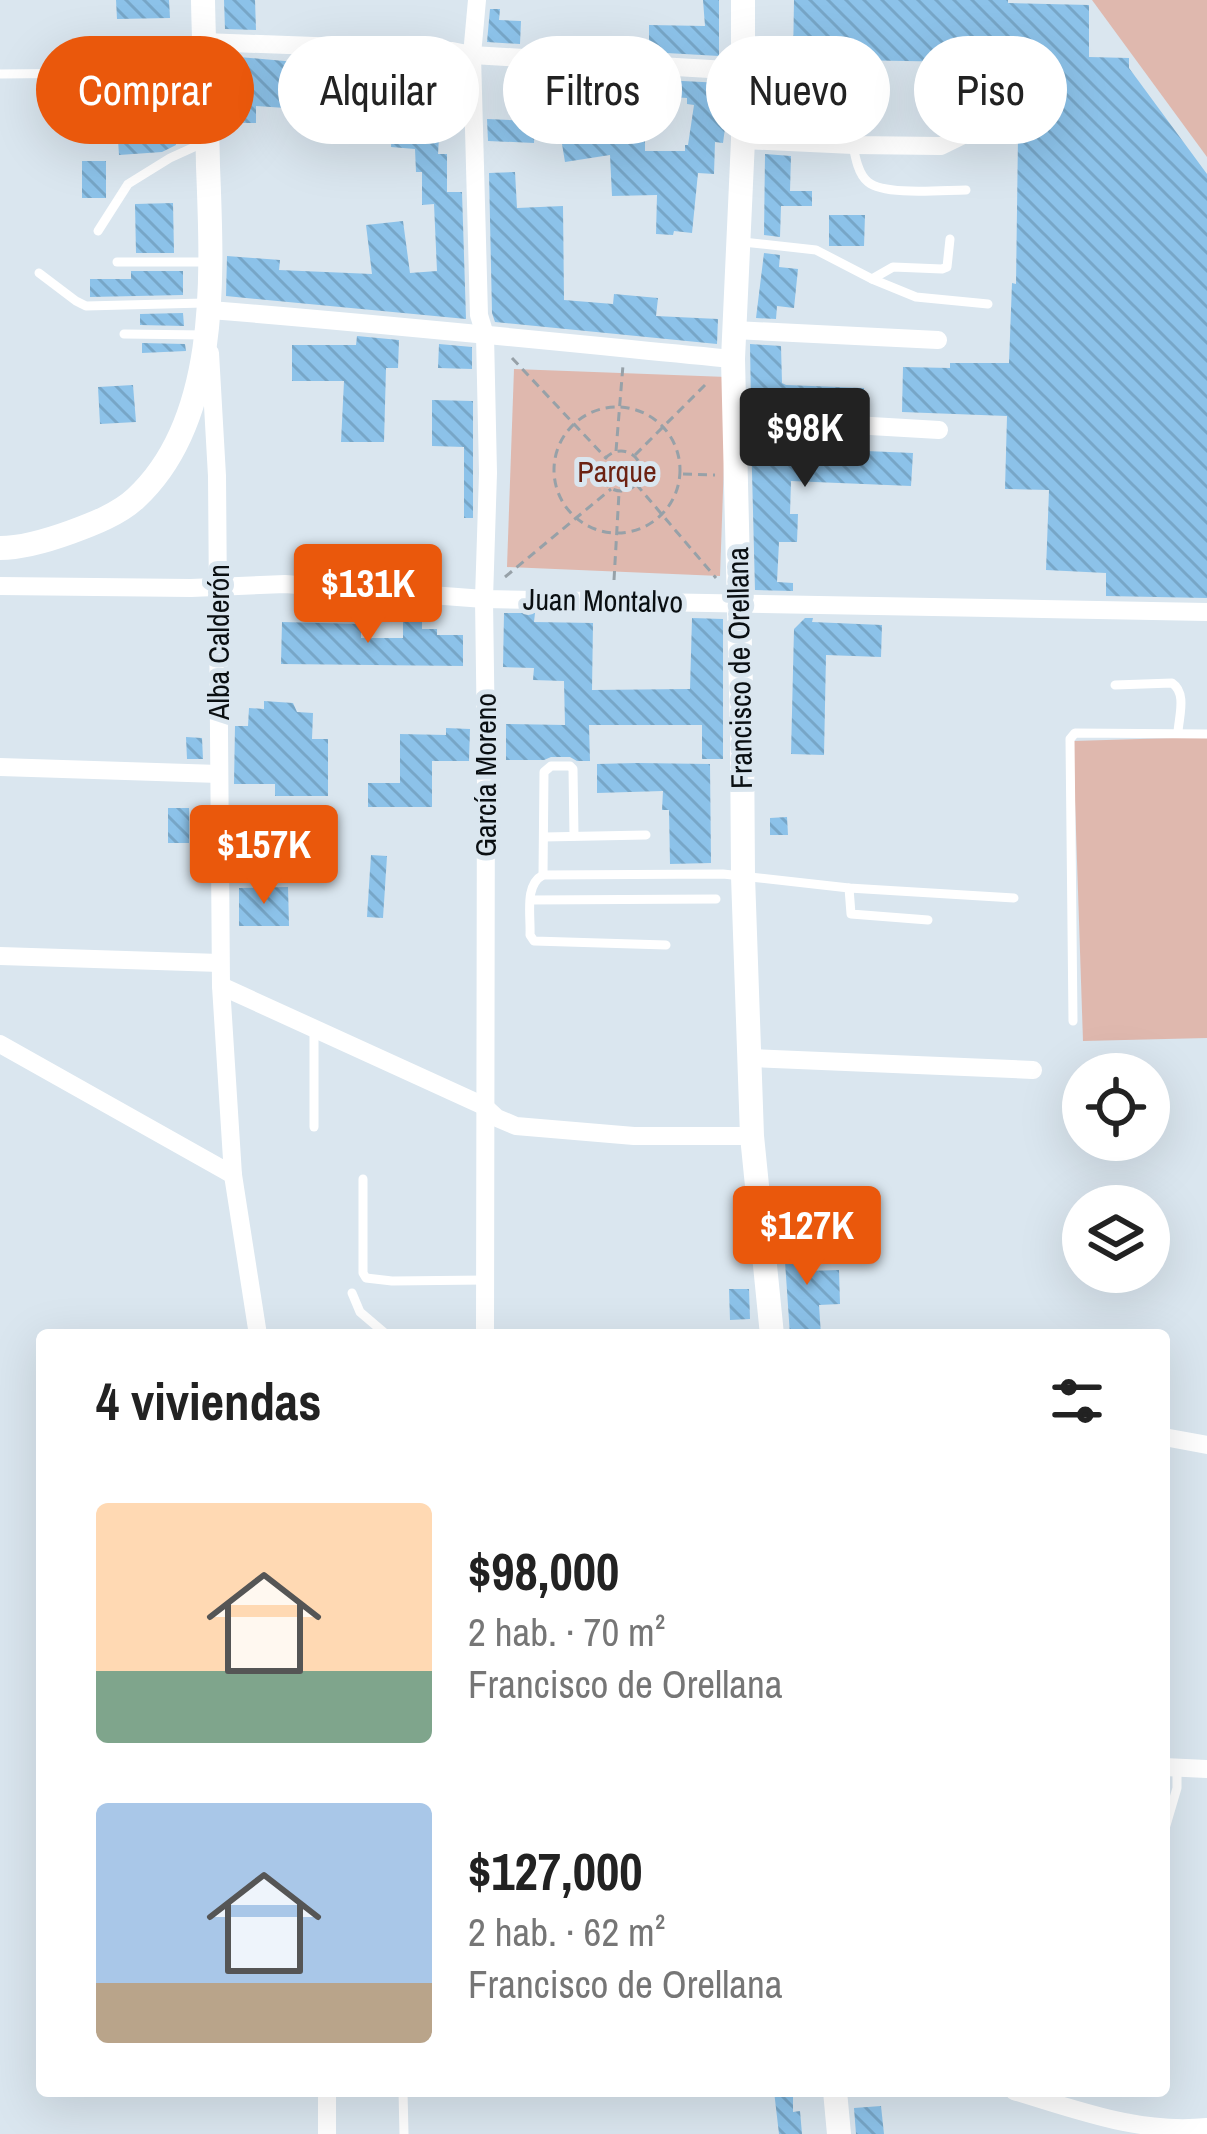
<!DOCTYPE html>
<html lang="es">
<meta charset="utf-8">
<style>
:root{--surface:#fff;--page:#f2f2f2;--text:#222;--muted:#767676;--accent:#ea580c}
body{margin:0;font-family:"Archivo Narrow",sans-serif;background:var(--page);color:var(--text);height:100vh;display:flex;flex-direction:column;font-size:45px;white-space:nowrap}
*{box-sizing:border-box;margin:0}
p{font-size:39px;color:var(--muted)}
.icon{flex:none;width:66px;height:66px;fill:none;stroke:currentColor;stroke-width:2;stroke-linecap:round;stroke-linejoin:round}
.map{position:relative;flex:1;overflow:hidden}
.details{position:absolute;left:36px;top:1329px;width:1134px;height:768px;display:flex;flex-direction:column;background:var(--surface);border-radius:12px;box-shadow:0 12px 48px #0002}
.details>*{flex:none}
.guide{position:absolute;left:36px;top:36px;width:1137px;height:108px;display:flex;gap:24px}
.fabs{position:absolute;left:1062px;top:1053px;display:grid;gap:24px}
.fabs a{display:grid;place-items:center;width:108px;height:108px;border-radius:50%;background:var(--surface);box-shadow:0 12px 48px #0002;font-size:60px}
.price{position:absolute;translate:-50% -102px;padding:0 27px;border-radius:12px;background:var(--accent);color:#fff;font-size:39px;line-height:78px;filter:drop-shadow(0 3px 6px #0008)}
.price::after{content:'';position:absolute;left:50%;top:72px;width:36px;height:27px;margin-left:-18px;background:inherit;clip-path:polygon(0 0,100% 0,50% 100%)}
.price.selected{background:#222;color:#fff}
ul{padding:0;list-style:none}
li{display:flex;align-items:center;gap:36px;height:300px;padding:0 60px}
li span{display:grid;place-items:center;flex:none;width:336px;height:240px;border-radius:12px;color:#555}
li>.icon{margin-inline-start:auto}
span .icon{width:144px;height:144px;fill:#fffc;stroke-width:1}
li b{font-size:51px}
h2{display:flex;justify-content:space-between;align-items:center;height:144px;padding:0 60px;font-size:51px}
.pill{padding:0 42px;border-radius:54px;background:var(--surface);box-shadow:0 12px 48px #0002;font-size:42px;line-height:108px}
.pill.selected{background:var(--accent);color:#fff}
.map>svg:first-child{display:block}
.green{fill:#dfb8ae}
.building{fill:url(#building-back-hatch)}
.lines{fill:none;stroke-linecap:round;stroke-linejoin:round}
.path{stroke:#97a1a8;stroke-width:3;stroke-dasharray:9 6;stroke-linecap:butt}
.lane{stroke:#fff;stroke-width:9}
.street{stroke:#fff;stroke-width:18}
.secondary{stroke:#fff;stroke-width:24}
.labels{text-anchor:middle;stroke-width:10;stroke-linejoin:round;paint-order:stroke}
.park-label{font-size:30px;fill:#6c2212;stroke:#dae6ef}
.street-label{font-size:30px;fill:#0a0f12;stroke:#dae6ef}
</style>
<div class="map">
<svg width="1207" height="2134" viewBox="0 0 1207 2134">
<defs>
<pattern id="building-back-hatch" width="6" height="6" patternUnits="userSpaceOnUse" patternTransform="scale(3)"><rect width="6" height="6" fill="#8cc2e9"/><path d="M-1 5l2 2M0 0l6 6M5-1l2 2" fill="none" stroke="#77a6c7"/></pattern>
</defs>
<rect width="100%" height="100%" fill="#dae6ef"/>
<g class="green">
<path d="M1092 0H1207V157Z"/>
<path d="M514 369 727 377 720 576 507 567Z"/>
<path d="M1207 737V1038L1083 1041 1073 741Z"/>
</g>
<g class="building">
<path d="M116 0H169L170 18 117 19Z"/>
<path d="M224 0H255L256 30 225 29Z"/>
<path d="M703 0H719V56L649 52V25L705 26Z"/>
<path d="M794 0H1008V3L1089 5V57L1129 58V68L1207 174V598L1106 596V573L1046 570 1049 490 1005 489 1007 416 902 412 903 367 950 368V363H1009L1012 283 1016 284 1019 63 793 59Z"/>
<path d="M490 9H500L499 20 521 21 520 44 487 42Z"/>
<path d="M170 43 176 145 162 152 119 155 118 140 126 139 120 46Z"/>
<path d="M228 56 318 64 315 110 256 106V123H223L221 61Z"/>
<path d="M410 66H455L459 71 460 103 441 104 438 154H447V192H462L466 319 226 296 227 256 280 260 279 270 372 274 366 225 403 221 410 273 437 271 434 204 422 205V172H416L415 149 391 147 392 126 405 127V118H412Z"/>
<path d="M643 79 722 83 720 112 727 113 723 143 715 142 714 174 698 173 692 233 674 231 673 235 656 234 657 195 612 196 610 155 565 162 558 120 601 114 605 139 645 138V151H685V145H688L694 105 687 104V98L642 95Z"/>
<path d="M487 119 535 121 534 143 488 141Z"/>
<path d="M765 154 791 156 790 191H812V206H781L780 237 764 235Z"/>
<rect x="82" y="161" width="24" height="37"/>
<path d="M515 172 517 208 563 206 564 300 613 304 614 294 658 298 656 316 718 319 717 344 495 322 492 313 489 173Z"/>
<path d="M173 203 174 253H136L135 204Z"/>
<path d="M829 215H865L864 246H829Z"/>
<path d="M764 253 780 255 779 267 798 269 794 308 777 306 776 319 756 318Z"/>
<path d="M131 271H183V295L90 297V279H131Z"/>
<path d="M183 313 184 326 140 325V314Z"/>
<path d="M357 336 399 340 398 368H386L384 442H341L344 381H292V345H356Z"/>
<path d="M142 343 185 344 186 351 142 353Z"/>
<path d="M439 344 472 347V369L438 368Z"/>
<path d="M750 344 781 346 782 383 786 385 864 388V412L751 405Z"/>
<path d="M133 385 136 422 100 424 98 387Z"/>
<path d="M432 400 473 401V518H464V447L432 446Z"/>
<path d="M751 433 796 435V448L913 453 911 486 791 481 790 514H798L797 542H779L777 582 793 583V591L755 590Z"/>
<path d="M504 613H535L534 622 593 623 592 690 690 689 692 618 723 619V759H702V725H589L590 761H577L570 757H551L544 760H506V724L565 725 564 681 533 680 534 668 503 667Z"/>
<path d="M403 616H422V629H437V635H463V666L281 664 282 622 361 624V638H403Z"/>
<path d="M805 618H813L812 622 882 625 881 657 826 655 824 755 791 754 794 629Z"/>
<path d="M264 701 293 703 297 712 313 713 312 739H328V796H275V784H234L235 726H248L249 708 264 709Z"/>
<path d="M446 728 470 729 469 761H432V807H368V783H400V734L446 735Z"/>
<path d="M186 737 202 738 203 759H187Z"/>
<path d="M637 763 710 764 711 863 670 864 669 810H662L663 791 597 793V764Z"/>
<rect x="168" y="808" width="21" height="35"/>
<path d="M787 817 788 835H770V818Z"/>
<path d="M278 852H323L322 867 300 865V874H278Z"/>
<path d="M371 855 387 856 383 918 367 917Z"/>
<path d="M288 887 289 926H239V888Z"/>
<path d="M803 1231 806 1271 839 1270 840 1304 819 1305 821 1335H790L783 1232Z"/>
<path d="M729 1289H749L750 1319 730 1320Z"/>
<path d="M774 2091H793V2112L800 2111 802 2134H779Z"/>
<path d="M881 2106 884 2134H856L854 2108Z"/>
</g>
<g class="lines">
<g class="path">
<path d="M512 358 605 457"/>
<circle cx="617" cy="470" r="63"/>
<circle cx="621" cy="471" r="20"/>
<path d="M616 451 623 365"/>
<path d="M635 455 709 381"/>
<path d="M683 474 715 475"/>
<path d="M636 484 716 578"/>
<path d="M505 577 611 489"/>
<path d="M614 580 619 493"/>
</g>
<g class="lane">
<path d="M0 74 110 73"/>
<path d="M853 145C855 156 858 174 868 182 885 196 943 190 966 190"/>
<path d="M98 231 128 184 170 158 203 143"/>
<path d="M743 242 816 250 872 279 916 297 988 304"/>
<path d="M117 262H206"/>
<path d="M39 273 76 301 86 306 204 303"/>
<path d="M872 279 893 267 942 269 947 267 950 239"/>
<path d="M124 334 205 335"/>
<path d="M1115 685 1172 683C1187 693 1179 716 1178 732"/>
<path d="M544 837 646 835"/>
<path d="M543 875 544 772 551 766H570L573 769 574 836"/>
<path d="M849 888 851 914 928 920"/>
<path d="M531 900 716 899"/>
<path d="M666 945 534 941 530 935C531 915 524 885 543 875L723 874 849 888 1014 898"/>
<path d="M1073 1021 1070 739 1075 733 1207 734"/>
<path d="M314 1127V1026"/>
<path d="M363 1179V1273L366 1278 392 1281 485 1280"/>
<path d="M352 1293 360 1312 387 1335"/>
<path d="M1164 1832 1177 1788V1768"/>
<path d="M403 2091 404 2134"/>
</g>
<g class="street">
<path d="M477 0 472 55 479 315 485 335 488 473 484 599 486 743 485 1335"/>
<path d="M204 42 452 51 472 55 744 71"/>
<path d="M743 140 853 145 941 146 998 118"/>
<path d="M210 310C385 324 559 342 733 359"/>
<path d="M734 330 938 340"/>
<path d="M210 353 217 476 221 986 233 1175 258 1335"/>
<path d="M734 418 939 430"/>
<path d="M0 586 191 588 285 584 484 599 1207 612"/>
<path d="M0 767 219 774"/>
<path d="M0 956 220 963"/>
<path d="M221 986 484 1106 497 1118 516 1126 634 1136H752"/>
<path d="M0 1044 233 1175"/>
<path d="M750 1058 1033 1070"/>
<path d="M1164 1437 1207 1445"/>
<path d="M1164 1767 1207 1769"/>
<path d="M327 2091V2134"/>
<path d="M1014 2091C1078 2110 1139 2134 1207 2127"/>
</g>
<g class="secondary">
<path d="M743 0V140L733 359 742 733 743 876 752 1136 772 1335"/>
<path d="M0 548C24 548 49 540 71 532 93 524 119 514 136 498 221 419 212 271 208 166 207 110 204 55 203 0"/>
<path d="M835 2091 839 2134"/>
</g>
</g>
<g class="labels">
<g class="park-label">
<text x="617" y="482">Parque</text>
</g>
<g class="street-label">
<text transform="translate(603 601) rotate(1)" y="10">Juan Montalvo</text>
<text transform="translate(219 642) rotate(-90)" y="10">Alba Calderón</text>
<text transform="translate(740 668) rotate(-91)" y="10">Francisco de Orellana</text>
<text transform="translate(486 775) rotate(-90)" y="10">García Moreno</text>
</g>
</g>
</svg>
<div class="fabs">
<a><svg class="icon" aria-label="locate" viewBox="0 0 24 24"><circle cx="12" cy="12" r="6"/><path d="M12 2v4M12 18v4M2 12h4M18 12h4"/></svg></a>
<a><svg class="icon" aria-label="layers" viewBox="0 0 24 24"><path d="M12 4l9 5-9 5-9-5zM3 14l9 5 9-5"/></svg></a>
</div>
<b class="price selected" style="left:805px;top:490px">$98K</b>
<b class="price" style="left:368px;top:646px">$131K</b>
<b class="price" style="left:264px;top:907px">$157K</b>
<b class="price" style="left:807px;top:1288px">$127K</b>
<div class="guide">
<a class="pill selected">Comprar</a>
<a class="pill">Alquilar</a>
<a class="pill">Filtros</a>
<a class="pill">Nuevo</a>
<a class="pill">Piso</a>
</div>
<section class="details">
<h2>4 viviendas<svg class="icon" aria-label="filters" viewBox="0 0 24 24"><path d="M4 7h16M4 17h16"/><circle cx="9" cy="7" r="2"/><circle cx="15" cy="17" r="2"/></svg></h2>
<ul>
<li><span style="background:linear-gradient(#ffd9b3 70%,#7fa58c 0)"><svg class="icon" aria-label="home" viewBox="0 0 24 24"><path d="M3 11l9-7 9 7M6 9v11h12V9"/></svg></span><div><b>$98,000</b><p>2 hab. · 70 m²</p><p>Francisco de Orellana</p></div></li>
<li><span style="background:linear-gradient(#a9c7e8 75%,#b9a48a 0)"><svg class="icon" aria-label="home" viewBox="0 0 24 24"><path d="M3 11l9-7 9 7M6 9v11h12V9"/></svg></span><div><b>$127,000</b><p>2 hab. · 62 m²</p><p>Francisco de Orellana</p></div></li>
</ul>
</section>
</div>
